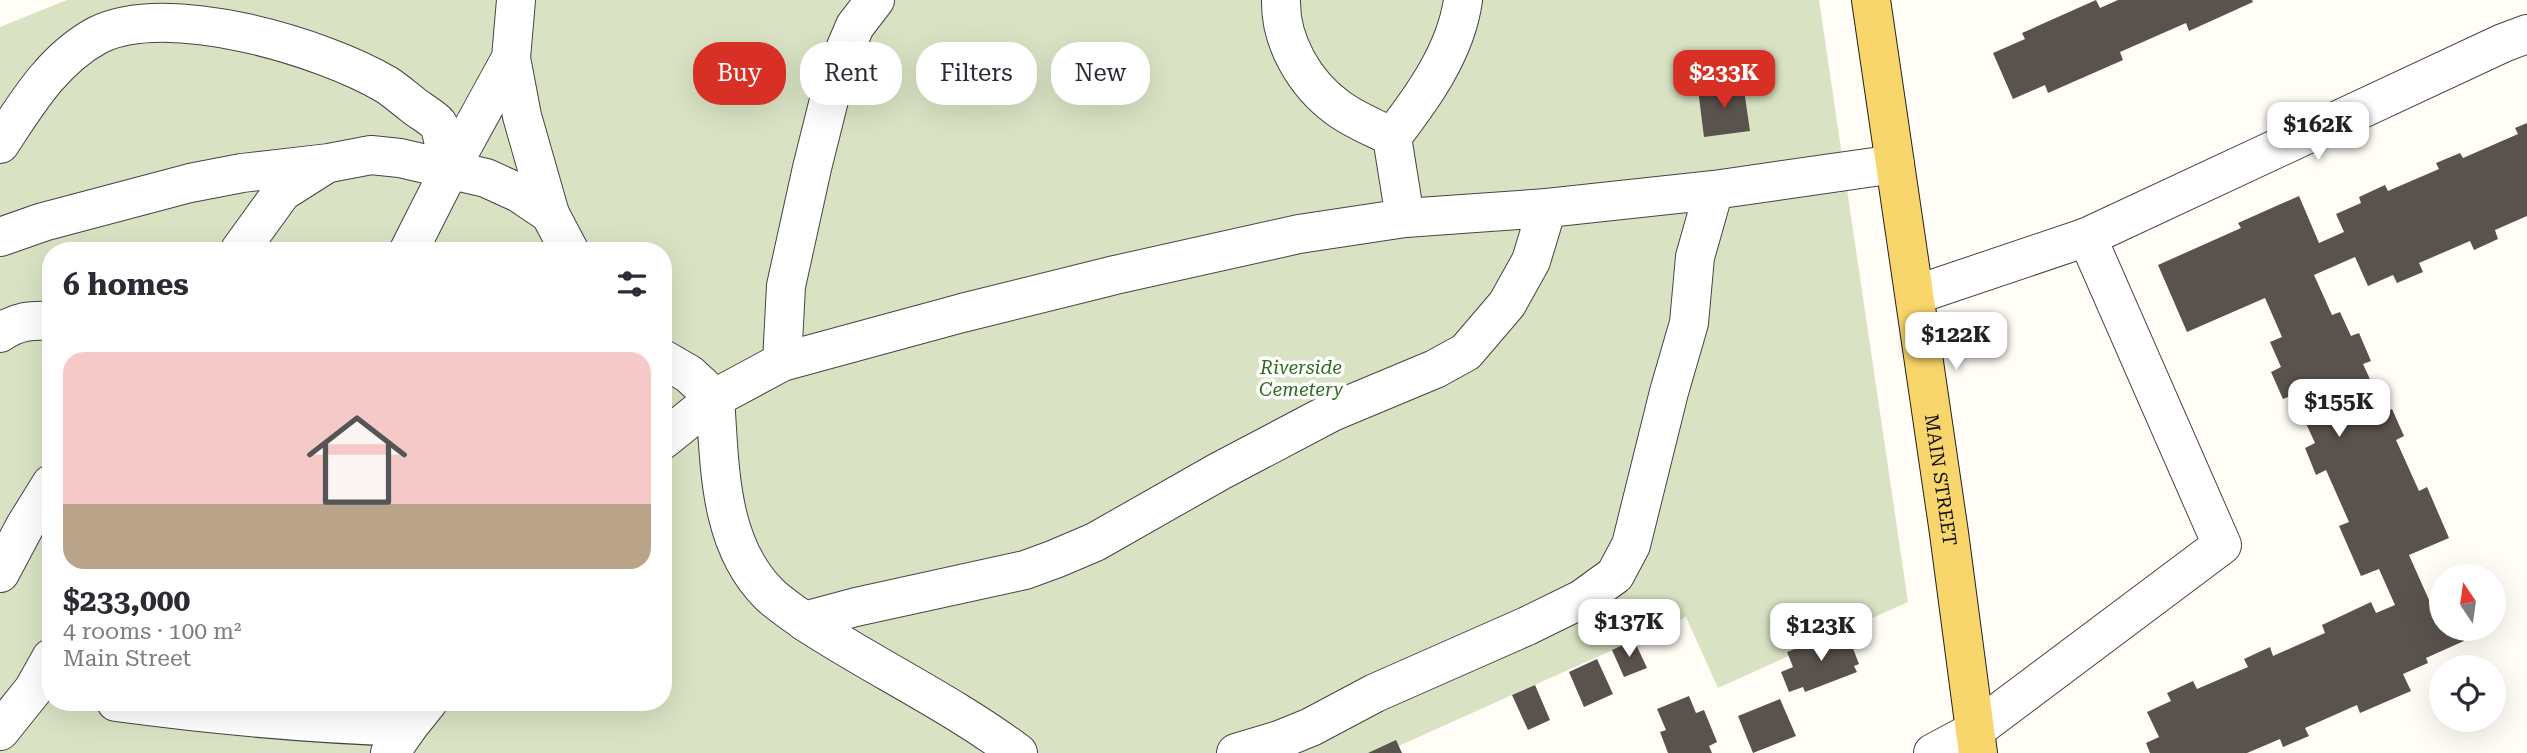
<!DOCTYPE html>
<meta charset="utf-8">
<style>
:root{--surface:#fff;--page:#f2f2f3;--text:#2b2b33;--muted:#7c7c81;--line:#e1e1e2;--accent:#d93025}
body{margin:0;font-family:"Roboto Serif",serif;background:var(--page);color:var(--text);height:100vh;display:flex;flex-direction:column;font-size:26px;white-space:nowrap}
*{box-sizing:border-box;margin:0}
p{font-size:23px;color:var(--muted)}
.icon{flex:none;width:38px;height:38px;fill:none;stroke:currentColor;stroke-width:2;stroke-linecap:round;stroke-linejoin:round}
.map{position:relative;flex:1;overflow:hidden}
.side{position:absolute;left:42px;top:242px;width:630px;height:469px;display:flex;flex-direction:column;background:var(--surface);border-radius:28px;box-shadow:0 7px 28px #0002}
.side>*{flex:none}
.guide{position:absolute;left:693px;top:42px;width:665px;height:63px;display:flex;gap:14px}
.needle{width:46px;rotate:347deg}
.buttons{position:absolute;left:2429px;top:564px;display:grid;gap:14px}
.buttons a{display:grid;place-items:center;width:77px;height:77px;border-radius:50%;background:var(--surface);box-shadow:0 7px 28px #0002;font-size:35px}
.price{position:absolute;translate:-50% -60px;padding:0 16px;border-radius:14px;background:#fff;color:#222;font-size:23px;line-height:46px;filter:drop-shadow(0 2px 4px #0008)}
.price::after{content:'';position:absolute;left:50%;top:42px;width:21px;height:16px;margin-left:-10px;background:inherit;clip-path:polygon(0 0,100% 0,50% 100%)}
.price.selected{background:var(--accent);color:#fff}
ul{padding:0;list-style:none}
li{display:grid;align-content:center;gap:14px;height:371px;padding:0 21px}
li+li{border-top:2px solid var(--line)}
li span{display:grid;place-items:center;height:217px;border-radius:21px;color:#555}
li>.icon{margin-inline-start:auto}
span .icon{width:126px;height:126px;fill:#fffc;stroke-width:1}
li b{font-size:30px}
h2{display:flex;justify-content:space-between;align-items:center;height:84px;padding:0 21px;font-size:30px}
.pill{padding:0 24px;border-radius:28px;background:var(--surface);box-shadow:0 7px 28px #0002;font-size:24px;line-height:63px}
.pill.selected{background:var(--accent);color:#fff}
.map>svg:first-child{display:block}
.cemetery{fill:#d9e3c4;fill-rule:evenodd}
.building{fill:#5a524d}
.lines{fill:none;stroke-linecap:round;stroke-linejoin:round}
.minor-casing{stroke:#444;stroke-width:40}
.major-casing{stroke:#222;stroke-width:40}
.minor{stroke:#fff;stroke-width:38}
.major{stroke:#f9d66b;stroke-width:38}
.labels{text-anchor:middle;stroke-width:7;stroke-linejoin:round;paint-order:stroke}
.park-label{font-size:19px;font-style:italic;fill:#2f6b1f;stroke:#fff}
.street-label{font-size:19px;fill:#111;stroke:#fff}
</style>
<div class="map">
<svg width="2527" height="753" viewBox="0 0 2527 753">
<rect width="100%" height="100%" fill="#fffdf5"/>
<path class="cemetery" d="M67 0H1819L1908 602 1718 688 1686 617 1383 753H0V27ZM51 250H663V702H51Z"/>
<g class="building">
<path d="M2096 0 2100 8 2118 0H2252L2253 2 2189 31 2186 23 2120 52 2123 60 2048 93 2045 85 2013 99 1993 53 2025 39 2022 33Z"/>
<path d="M1743 83 1750 131 1704 137 1698 89Z"/>
<path d="M2527 123V216L2495 230 2498 239 2474 250 2470 241 2419 263 2423 272 2397 283 2393 275 2368 286 2355 257 2314 275 2332 315 2340 312 2351 336 2359 333 2371 361 2363 364 2385 412 2392 409 2404 436 2396 440 2419 491 2427 487 2449 538 2409 555 2437 618 2441 616V628H2458L2464 641 2426 658 2428 663 2403 674 2411 691 2360 713 2357 705 2305 728 2309 736 2283 747 2280 739 2247 753H2150L2146 743 2159 737 2147 712 2171 701 2167 693 2193 681 2197 689 2248 667 2244 659 2270 647 2273 656 2325 633 2322 625 2371 602 2376 613 2395 605 2379 569 2361 576 2339 526 2349 522 2326 470 2316 475 2305 448 2315 443 2293 395 2283 399 2271 372 2281 367 2270 342 2282 337 2265 298 2187 332 2158 265 2241 228 2238 223 2299 196 2319 243 2344 232 2336 214 2361 203 2359 197 2385 185 2388 191 2439 169 2436 163 2460 153 2463 158 2518 134 2515 128Z"/>
<path d="M1846 630 1859 664 1854 666 1857 672 1805 692 1803 687 1789 692 1781 672 1793 667 1787 652Z"/>
<path d="M1634 640 1647 668 1624 677 1612 650Z"/>
<path d="M1597 659 1613 694 1584 707 1569 672Z"/>
<path d="M1535 685 1550 720 1528 730 1512 695Z"/>
<path d="M1689 696 1696 713 1704 710 1717 742 1709 746 1712 753H1668L1660 732 1666 730 1657 709Z"/>
<path d="M1780 699 1796 736 1753 753 1738 716Z"/>
<path d="M1396 740 1402 753H1368Z"/>
</g>
<g class="lines">
<defs>
<g id="minor">
<path d="M511 58 522 116 550 214"/>
<path d="M1392 137C1423 97 1456 51 1463 0"/>
<path d="M0 144C27 103 53 59 98 35 167 0 323 47 387 85 396 91 404 98 413 105 420 111 432 117 438 124 443 132 446 160 449 171"/>
<path d="M1714 190 1895 164"/>
<path d="M0 237 43 222 190 183 242 173 329 163 371 155 400 158 486 178 519 193 550 214 569 250"/>
<path d="M2087 237 2503 43 2527 34"/>
<path d="M240 250 282 192 323 166"/>
<path d="M409 250 449 171 511 58 516 0"/>
<path d="M1915 295 2087 237 2222 545 1974 731 1933 753"/>
<path d="M0 333C17 321 31 320 51 321"/>
<path d="M663 359 689 374 715 398 782 362 962 313 1115 275 1299 234 1405 218 1392 137C1375 128 1354 120 1338 108 1305 84 1280 42 1281 0"/>
<path d="M782 362 786 286 812 168 837 68 855 26 875 0"/>
<path d="M663 440 715 398C720 465 718 543 769 594 779 604 792 612 804 621L856 607 1025 570 1055 559 1095 542 1220 471 1332 412 1435 369 1466 352 1507 304 1531 261 1547 208 1405 218"/>
<path d="M0 573 25 526 51 484"/>
<path d="M804 621C874 667 951 703 1018 753"/>
<path d="M116 702C213 715 310 724 408 727L390 753"/>
<path d="M408 727 428 702"/>
<path d="M0 731 33 690 51 658"/>
<path d="M1236 753 1279 740 1311 727 1375 693 1527 626 1582 599 1615 575 1631 545 1669 392 1689 323 1695 257 1714 190 1547 208"/>
</g>
<g id="major">
<path id="s1" d="M1871 0 1949 533 1978 753"/>
</g>
</defs>
<use href="#minor" class="minor-casing"/>
<use href="#major" class="major-casing"/>
<use href="#minor" class="minor"/>
<use href="#major" class="major"/>
</g>
<g class="labels">
<g class="park-label">
<text x="1301" y="374">Riverside<tspan x="1301" dy="22">Cemetery</tspan></text>
</g>
<g class="street-label">
<text dy="7" stroke="none"><textPath href="#s1" startOffset="485">MAIN STREET</textPath></text>
</g>
</g>
</svg>
<div class="buttons">
<a><svg class="needle" viewBox="-14 -14 28 28"><path d="M0-13l5 13h-10z" fill="#e53935"/><path d="M0 13l5-13h-10z" fill="#7c7c81"/></svg></a>
<a><svg class="icon" aria-label="locate" viewBox="0 0 24 24"><circle cx="12" cy="12" r="6"/><path d="M12 2v4M12 18v4M2 12h4M18 12h4"/></svg></a>
</div>
<b class="price selected" style="left:1724px;top:110px">$233K</b>
<b class="price" style="left:2318px;top:162px">$162K</b>
<b class="price" style="left:1956px;top:372px">$122K</b>
<b class="price" style="left:2339px;top:439px">$155K</b>
<b class="price" style="left:1629px;top:659px">$137K</b>
<b class="price" style="left:1821px;top:663px">$123K</b>
<div class="guide">
<a class="pill selected">Buy</a>
<a class="pill">Rent</a>
<a class="pill">Filters</a>
<a class="pill">New</a>
</div>
<section class="side">
<h2>6 homes<svg class="icon" aria-label="filters" viewBox="0 0 24 24"><path d="M4 7h16M4 17h16"/><circle cx="9" cy="7" r="2"/><circle cx="15" cy="17" r="2"/></svg></h2>
<ul>
<li><span style="background:linear-gradient(#f6c9c9 70%,#b9a48a 0)"><svg class="icon" aria-label="home" viewBox="0 0 24 24"><path d="M3 11l9-7 9 7M6 9v11h12V9"/></svg></span><div><b>$233,000</b><p>4 rooms · 100 m²</p><p>Main Street</p></div></li>
</ul>
</section>
</div>
